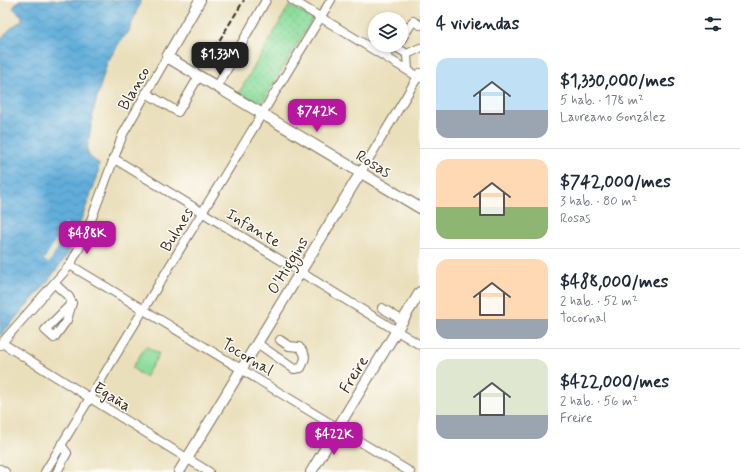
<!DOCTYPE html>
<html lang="es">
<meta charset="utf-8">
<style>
:root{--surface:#fff;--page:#f2f2f3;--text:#1f2937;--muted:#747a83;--line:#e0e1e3;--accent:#b5179e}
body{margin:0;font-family:Mynerve,sans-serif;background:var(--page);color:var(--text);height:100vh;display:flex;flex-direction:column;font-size:15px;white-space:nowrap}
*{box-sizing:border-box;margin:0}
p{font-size:13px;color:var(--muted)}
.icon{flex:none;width:22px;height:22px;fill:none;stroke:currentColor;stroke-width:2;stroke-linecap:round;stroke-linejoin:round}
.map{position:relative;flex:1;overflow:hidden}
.details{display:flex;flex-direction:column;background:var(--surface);width:320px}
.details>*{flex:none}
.buttons{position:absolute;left:368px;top:12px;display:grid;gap:8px}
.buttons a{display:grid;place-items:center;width:40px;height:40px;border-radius:50%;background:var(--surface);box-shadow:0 2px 6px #0003;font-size:20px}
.price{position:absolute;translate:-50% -34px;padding:0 9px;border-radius:8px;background:var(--accent);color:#fff;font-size:13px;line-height:26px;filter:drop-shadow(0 1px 2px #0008)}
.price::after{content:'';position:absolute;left:50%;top:24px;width:12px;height:9px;margin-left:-6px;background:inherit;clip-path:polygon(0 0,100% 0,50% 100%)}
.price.current{background:#222;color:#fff}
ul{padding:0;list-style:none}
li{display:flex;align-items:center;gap:12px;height:100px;padding:0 16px}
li+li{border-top:1px solid var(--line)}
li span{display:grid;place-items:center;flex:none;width:112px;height:80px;border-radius:12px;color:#555}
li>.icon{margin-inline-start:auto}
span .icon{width:48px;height:48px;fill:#fffc;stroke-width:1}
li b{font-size:17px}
h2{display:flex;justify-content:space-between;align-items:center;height:48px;padding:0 16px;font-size:17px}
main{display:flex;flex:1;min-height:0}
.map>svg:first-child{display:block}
.green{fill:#8cdc9c;stroke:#64835d}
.park{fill:url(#park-dots);stroke:#64835d}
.water{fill:url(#water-waves);stroke:#4e6c7c}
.pier{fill:#eadfbb}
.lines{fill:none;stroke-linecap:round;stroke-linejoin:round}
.minor-casing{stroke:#786955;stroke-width:10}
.major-casing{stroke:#786955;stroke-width:12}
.minor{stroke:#fff;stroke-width:8}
.major{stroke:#fff;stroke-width:10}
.rail{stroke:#3b2a1e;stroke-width:2;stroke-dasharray:6 3;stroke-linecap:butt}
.labels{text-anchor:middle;stroke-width:3;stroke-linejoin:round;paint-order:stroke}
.street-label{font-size:16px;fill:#3b2a1e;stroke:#fdfcf7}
</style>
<main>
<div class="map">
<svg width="420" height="472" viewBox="0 0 420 472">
<defs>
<pattern id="park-dots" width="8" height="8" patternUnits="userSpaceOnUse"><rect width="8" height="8" fill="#8cdc9c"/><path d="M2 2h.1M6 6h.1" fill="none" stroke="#7abd86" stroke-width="1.8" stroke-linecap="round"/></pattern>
<pattern id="water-waves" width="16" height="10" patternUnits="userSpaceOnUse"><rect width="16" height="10" fill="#61adda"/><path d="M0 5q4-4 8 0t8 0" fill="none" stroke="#518db0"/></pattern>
</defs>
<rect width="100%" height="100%" fill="#fdfcf7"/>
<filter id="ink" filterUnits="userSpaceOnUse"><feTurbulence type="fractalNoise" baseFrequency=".025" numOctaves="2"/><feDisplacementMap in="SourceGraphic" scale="8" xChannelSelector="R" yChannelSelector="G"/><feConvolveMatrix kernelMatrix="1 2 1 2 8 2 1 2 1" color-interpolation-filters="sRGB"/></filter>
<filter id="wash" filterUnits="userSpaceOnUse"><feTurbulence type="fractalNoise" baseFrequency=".012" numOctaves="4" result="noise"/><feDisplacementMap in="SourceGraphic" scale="16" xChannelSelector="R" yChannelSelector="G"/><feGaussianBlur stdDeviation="0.9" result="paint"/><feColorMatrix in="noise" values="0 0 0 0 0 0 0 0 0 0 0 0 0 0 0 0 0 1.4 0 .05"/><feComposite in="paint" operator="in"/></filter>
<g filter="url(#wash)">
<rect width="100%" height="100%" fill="#eadfbb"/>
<path class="green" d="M146 346 159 354 145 377 132 368Z"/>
<path class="park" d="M289 6 313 18 260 106 239 93Z"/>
<path class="water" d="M19 0H141L128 33 121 40 107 63 94 108 87 150 89 156 99 164 97 178 68 254 45 285 0 336V40L9 30 22 20V16L13 8Z"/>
<path class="pier" d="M65 223 70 226 65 236 74 241 72 244 63 239 49 263 44 260 57 238 55 236 59 227 62 228Z"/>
</g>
<g filter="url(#ink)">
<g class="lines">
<defs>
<g id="minor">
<path d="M292 0 420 78"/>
<path d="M401 40 413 21 420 25"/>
<path d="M407 54 420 48"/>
<path d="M383 55 396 47 407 54 408 70"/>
<path d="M217 87 266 0"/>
<path d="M146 93 178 112 199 76"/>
<path d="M113 158 420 345"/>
<path d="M361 172 420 73"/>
<path d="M70 265 410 472"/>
<path d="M55 284 69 297 72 303 45 330 54 338 67 320 72 303"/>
<path d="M382 308 403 321"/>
<path d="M2 343 209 472"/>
<path d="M257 343 294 369 301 368C306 358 307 355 299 347L289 346 280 340"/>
<path d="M0 345 70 265 84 239 123 134 167 57"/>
<path d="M0 469 5 472"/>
<path d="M45 472 331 0"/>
<path d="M57 472 67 453 61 445"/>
</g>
<g id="major">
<path d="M200 0 167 57 420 208"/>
<path d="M179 472 361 172"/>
<path d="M311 472 420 292"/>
</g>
</defs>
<use href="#minor" class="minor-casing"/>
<use href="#major" class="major-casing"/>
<use href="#minor" class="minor"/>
<use href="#major" class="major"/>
<path class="rail" d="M199 58 219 41 244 0"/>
</g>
</g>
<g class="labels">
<g class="street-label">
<text transform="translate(133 88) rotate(-60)" y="6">Blanco</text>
<text transform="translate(374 163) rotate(31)" y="6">Rosas</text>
<text transform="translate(254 227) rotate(31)" y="6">Infante</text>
<text transform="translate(176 229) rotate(-59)" y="6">Bulnes</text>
<text transform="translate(287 265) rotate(-59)" y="6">O'Higgins</text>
<text transform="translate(248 356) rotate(31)" y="6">Tocornal</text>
<text transform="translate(353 374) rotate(-59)" y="6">Freire</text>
<text transform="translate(113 396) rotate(32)" y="6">Egaña</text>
</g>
</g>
</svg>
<div class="buttons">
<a><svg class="icon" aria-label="layers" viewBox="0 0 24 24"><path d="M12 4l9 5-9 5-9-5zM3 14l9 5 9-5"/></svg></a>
</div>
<b class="price current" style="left:220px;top:76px">$1.33M</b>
<b class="price" style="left:317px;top:133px">$742K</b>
<b class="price" style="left:87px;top:255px">$488K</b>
<b class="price" style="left:334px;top:456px">$422K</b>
</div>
<section class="details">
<h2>4 viviendas<svg class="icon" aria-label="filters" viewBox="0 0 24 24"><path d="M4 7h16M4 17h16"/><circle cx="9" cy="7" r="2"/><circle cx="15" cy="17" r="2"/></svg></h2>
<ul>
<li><span style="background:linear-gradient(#bfe0f5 65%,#9aa5b1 0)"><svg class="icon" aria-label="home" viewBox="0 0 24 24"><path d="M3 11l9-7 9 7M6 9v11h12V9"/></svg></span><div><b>$1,330,000/mes</b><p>5 hab. · 178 m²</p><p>Laureano González</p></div></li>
<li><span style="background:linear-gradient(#ffd9b3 60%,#8fb573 0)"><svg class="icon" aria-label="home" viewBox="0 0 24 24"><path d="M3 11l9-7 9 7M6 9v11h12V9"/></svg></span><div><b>$742,000/mes</b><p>3 hab. · 80 m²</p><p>Rosas</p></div></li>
<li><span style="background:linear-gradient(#ffd9b3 75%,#9aa5b1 0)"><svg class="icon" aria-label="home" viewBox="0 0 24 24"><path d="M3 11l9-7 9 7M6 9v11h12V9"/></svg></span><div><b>$488,000/mes</b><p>2 hab. · 52 m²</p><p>Tocornal</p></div></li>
<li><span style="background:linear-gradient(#dfe7d0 70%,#9aa5b1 0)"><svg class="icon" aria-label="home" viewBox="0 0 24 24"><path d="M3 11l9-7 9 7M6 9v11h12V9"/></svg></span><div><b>$422,000/mes</b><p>2 hab. · 56 m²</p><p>Freire</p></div></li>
</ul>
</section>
</main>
